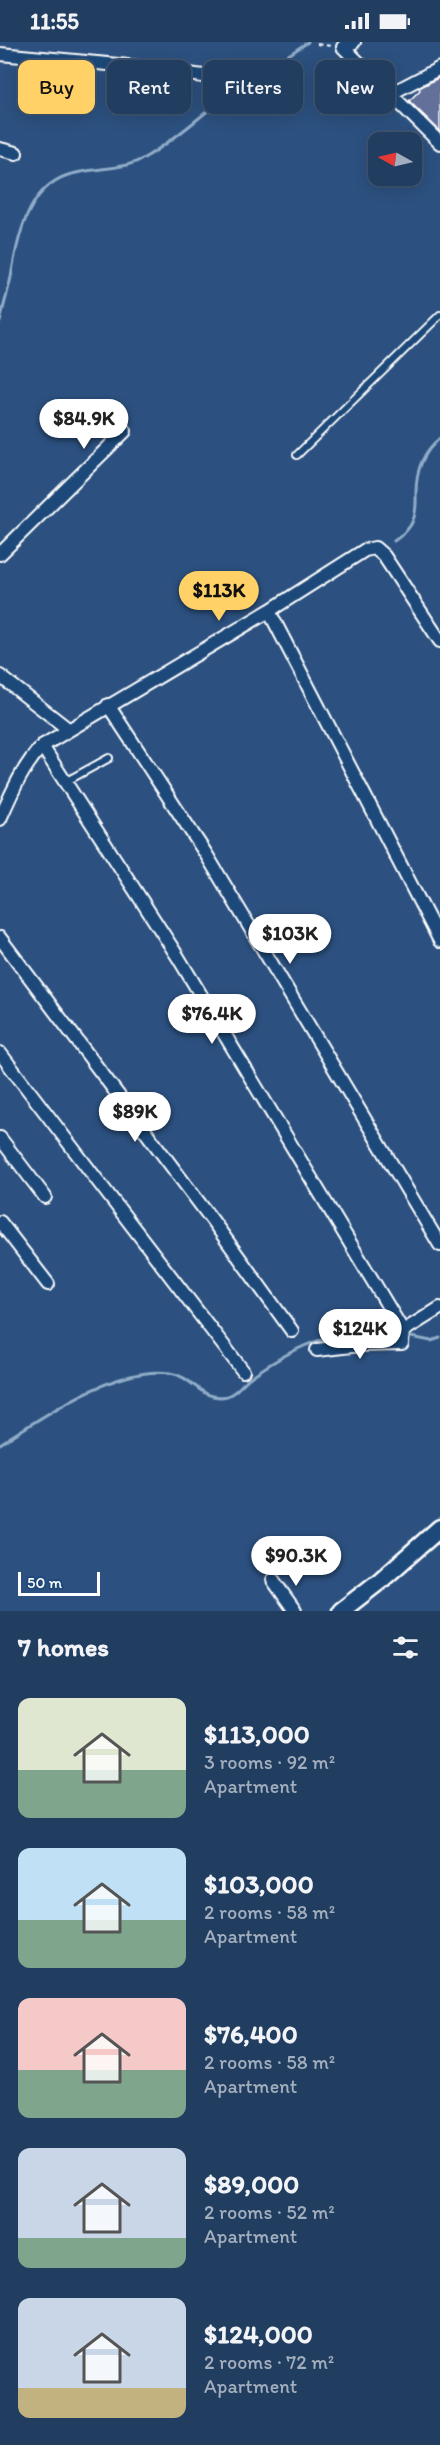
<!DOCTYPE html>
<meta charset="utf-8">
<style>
:root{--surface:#213d60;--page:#2d4869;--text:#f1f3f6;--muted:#a2aebd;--line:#3e5675;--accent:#ffd166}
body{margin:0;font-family:Itim,sans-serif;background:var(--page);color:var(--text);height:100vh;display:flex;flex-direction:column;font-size:22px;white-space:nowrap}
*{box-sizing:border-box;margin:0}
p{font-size:20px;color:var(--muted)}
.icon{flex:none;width:33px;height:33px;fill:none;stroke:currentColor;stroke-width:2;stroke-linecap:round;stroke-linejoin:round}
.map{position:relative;height:1569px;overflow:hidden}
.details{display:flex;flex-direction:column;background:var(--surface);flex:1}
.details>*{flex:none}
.banner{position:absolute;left:18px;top:18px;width:405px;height:54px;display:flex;gap:12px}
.needle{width:39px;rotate:278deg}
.fabs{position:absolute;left:368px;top:90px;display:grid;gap:12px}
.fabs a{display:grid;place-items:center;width:54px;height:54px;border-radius:12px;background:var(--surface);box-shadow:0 3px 15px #0003,0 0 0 2px var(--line);font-size:30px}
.scale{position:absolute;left:18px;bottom:15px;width:82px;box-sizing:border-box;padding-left:6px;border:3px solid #fff;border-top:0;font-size:16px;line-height:21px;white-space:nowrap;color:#fff;-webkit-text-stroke:4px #1f4a7a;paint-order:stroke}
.price{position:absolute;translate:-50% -51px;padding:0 14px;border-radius:21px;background:#fff;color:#222;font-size:20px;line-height:39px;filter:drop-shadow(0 2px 3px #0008)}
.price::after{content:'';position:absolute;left:50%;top:36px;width:18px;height:14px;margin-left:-9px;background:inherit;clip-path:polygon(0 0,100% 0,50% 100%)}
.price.on{background:var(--accent);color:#111}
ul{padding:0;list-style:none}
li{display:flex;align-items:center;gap:18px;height:150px;padding:0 18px}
li span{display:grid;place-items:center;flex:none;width:168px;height:120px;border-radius:12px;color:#555}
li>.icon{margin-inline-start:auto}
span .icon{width:72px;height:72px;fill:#fffc;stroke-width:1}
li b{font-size:26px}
h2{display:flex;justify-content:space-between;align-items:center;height:72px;padding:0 18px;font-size:26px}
.tag{padding:0 21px;border-radius:12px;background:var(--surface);box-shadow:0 3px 15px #0003,0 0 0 2px var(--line);font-size:21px;line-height:54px}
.tag.on{background:var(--accent);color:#111}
.status{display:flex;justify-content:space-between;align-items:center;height:42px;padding:0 30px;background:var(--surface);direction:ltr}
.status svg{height:16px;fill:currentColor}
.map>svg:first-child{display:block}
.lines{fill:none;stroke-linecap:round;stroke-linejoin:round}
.stream{stroke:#90acc7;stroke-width:3}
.building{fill:#626f9a;stroke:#fff;stroke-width:1.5}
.lane-casing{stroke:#fff;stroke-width:10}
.street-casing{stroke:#fff;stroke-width:16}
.secondary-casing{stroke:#fff;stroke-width:21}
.path{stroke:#fff;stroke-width:2;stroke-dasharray:4.5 4.5;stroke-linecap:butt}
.lane{stroke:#1f4a7a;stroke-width:6}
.street{stroke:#1f4a7a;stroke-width:12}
.secondary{stroke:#1f4a7a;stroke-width:16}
</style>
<div class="status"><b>11:55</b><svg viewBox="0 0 49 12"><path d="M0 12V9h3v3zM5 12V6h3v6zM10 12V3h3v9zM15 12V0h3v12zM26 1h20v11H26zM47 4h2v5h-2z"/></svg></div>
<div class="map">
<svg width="440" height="1569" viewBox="0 0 440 1569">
<rect width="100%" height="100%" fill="#2c5180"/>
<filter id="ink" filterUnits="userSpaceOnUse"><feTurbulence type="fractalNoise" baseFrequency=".0167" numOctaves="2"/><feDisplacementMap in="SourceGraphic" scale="12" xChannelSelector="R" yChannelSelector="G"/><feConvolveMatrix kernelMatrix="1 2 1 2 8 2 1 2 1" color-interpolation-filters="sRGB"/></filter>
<g filter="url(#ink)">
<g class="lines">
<g class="stream">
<path d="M0 280C3 265 8 250 11 235 17 198 27 146 68 133 92 125 122 129 144 116 169 102 191 82 214 64 244 41 277 21 308 0"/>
<path d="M394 499C402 493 410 487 413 478 417 469 416 460 416 450 416 429 423 410 440 396"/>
<path d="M411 1295 431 1299 440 1296"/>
<path d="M0 1402C44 1374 116 1323 170 1331 193 1334 201 1360 227 1354 237 1351 243 1340 252 1334 305 1298 332 1288 397 1293"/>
</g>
</g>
<path class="building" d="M440 35V89L409 59 420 48 419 46Z"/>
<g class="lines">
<defs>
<g id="lane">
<path d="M297 413 440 273"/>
<path d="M65 740 109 716"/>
</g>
<g id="street">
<path d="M354 0 343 5 440 101"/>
<path d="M0 12 140 25 217 36"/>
<path d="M390 52 440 26"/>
<path d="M0 107 16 111"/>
<path d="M0 512 125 389"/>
<path d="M269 569 440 899"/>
<path d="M0 634 68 687"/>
<path d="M108 663 206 812 440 1203"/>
<path d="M42 704 178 915 403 1289 402 1302 360 1303 317 1308"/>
<path d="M0 777C12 750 22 726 42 704L269 569 365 508 375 506 384 514 440 599"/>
<path d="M0 896 212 1178 292 1289"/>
<path d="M0 1011 243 1329"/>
<path d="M0 1096 45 1155"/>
<path d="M0 1180 48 1242"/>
<path d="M403 1289 440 1266"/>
<path d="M273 1538 295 1569"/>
</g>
<path id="secondary" d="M341 1569 381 1538 440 1486"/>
</defs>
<use href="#lane" class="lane-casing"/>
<use href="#street" class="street-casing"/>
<use href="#secondary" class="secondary-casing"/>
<path class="path" d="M317 2 331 4"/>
<use href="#lane" class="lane"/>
<use href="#street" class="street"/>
<use href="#secondary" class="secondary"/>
</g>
</g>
</svg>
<div class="fabs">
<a><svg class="needle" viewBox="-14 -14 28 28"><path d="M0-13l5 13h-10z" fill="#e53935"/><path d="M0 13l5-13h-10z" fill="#a2aebd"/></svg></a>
</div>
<div class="scale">50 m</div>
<b class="price" style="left:84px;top:408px">$84.9K</b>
<b class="price on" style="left:219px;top:580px">$113K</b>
<b class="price" style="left:290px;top:923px">$103K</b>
<b class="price" style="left:212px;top:1003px">$76.4K</b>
<b class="price" style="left:135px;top:1101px">$89K</b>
<b class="price" style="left:360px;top:1318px">$124K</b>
<b class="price" style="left:296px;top:1545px">$90.3K</b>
<div class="banner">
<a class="tag on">Buy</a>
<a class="tag">Rent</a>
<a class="tag">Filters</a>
<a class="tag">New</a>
</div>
</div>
<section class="details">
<h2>7 homes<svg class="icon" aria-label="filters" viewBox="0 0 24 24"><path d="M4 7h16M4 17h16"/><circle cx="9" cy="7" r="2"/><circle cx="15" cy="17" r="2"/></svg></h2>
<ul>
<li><span style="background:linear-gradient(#dfe7d0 60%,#7fa58c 0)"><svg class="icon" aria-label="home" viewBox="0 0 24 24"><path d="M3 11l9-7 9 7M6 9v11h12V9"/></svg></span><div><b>$113,000</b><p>3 rooms · 92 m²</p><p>Apartment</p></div></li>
<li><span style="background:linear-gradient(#bfe0f5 60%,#7fa58c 0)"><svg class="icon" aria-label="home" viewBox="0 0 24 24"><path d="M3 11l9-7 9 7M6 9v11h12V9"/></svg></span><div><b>$103,000</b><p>2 rooms · 58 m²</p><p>Apartment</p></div></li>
<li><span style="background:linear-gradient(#f6c9c9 60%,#7fa58c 0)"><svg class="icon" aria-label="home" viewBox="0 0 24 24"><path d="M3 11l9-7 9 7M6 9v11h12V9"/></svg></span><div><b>$76,400</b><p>2 rooms · 58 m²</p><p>Apartment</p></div></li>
<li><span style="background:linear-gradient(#c9d6e8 75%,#7fa58c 0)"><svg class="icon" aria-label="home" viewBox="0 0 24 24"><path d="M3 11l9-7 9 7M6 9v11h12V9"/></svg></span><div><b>$89,000</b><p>2 rooms · 52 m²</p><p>Apartment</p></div></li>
<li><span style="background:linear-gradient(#c9d6e8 75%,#c2b280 0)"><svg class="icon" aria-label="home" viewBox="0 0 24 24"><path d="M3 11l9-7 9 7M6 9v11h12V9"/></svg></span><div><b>$124,000</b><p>2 rooms · 72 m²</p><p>Apartment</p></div></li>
</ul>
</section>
